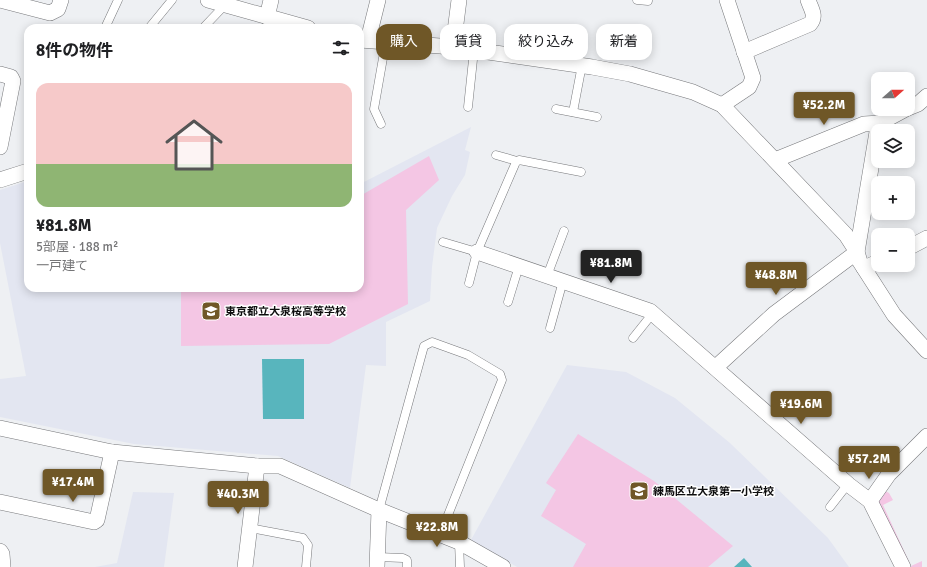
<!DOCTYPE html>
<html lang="ja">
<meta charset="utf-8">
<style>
:root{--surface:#fff;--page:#f2f2f2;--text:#202124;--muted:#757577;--accent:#6f5727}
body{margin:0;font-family:Signika,"Noto Sans JP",sans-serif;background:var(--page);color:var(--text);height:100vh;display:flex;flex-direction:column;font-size:15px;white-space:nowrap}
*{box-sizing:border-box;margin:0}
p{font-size:13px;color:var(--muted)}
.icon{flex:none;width:22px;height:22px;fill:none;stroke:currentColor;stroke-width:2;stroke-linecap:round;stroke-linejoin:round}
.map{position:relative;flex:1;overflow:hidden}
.panel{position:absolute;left:24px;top:24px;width:340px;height:268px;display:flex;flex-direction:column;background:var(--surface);border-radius:12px;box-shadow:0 2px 10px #0003}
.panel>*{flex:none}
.hud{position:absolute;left:376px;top:24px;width:380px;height:36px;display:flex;gap:8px}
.needle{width:26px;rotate:69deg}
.fabs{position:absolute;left:871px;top:72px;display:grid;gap:8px}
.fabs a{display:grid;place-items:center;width:44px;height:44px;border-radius:8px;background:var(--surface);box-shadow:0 2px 10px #0003;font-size:20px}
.price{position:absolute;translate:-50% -34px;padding:0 9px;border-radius:4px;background:var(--accent);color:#fff;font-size:13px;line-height:26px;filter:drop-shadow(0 1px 2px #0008)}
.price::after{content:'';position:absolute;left:50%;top:24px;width:12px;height:9px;margin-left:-6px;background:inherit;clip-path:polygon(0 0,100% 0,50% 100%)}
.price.active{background:#222;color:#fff}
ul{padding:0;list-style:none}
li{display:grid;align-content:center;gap:8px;height:212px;padding:0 12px}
li span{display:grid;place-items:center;height:124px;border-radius:12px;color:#555}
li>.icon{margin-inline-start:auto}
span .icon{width:72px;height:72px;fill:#fffc;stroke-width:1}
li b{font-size:17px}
h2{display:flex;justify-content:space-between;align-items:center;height:48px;padding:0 12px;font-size:17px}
.chip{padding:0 14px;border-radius:12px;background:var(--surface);box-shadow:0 2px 10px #0003;font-size:14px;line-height:36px}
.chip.active{background:var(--accent);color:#fff}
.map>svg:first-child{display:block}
.built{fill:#e3e6f1}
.green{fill:#f4c6e4}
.water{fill:#58b5bd}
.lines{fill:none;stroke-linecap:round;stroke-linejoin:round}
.lane-casing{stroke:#77787b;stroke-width:9}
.street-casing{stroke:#77787b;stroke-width:16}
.lane{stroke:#fff;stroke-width:8}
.street{stroke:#fff;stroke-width:15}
.labels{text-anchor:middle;stroke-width:3;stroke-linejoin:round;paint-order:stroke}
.poi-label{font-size:11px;font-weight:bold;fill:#0d0d0e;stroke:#fff;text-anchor:start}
</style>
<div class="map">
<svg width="927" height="567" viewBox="0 0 927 567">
<rect width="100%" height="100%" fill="#eef0f3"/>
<g class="built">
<path d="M471 127 465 150 470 152 465 175 452 196 437 228 432 267 430 301 386 322V366L366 365 350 488 278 456 134 444 0 417V379L26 376 0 243V190L28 181V288H360V184Z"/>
<path d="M567 365 626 372 675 398 730 443 828 538 849 567H517L471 540Z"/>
<path d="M133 492 174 493 164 567H95L117 563Z"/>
</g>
<g class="green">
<path d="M429 156 439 180 406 210 408 304 329 344 181 346V288H360V196Z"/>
<path d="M578 434 654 481 733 546 708 567H573L586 544 541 516 556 490 546 483Z"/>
<path d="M885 491 889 493 893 500 883 505 911 566 922 561V567H909L878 503Z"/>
</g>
<g class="water">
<path d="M262 359H304V419H263Z"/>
<path d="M744 558 752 567H734Z"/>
</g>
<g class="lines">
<defs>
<g id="lane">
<path d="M637 0 648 1V0"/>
<path d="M105 28 118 0"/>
<path d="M149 28 172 0"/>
<path d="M203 28 224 6"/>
<path d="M468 107 474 50"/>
<path d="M556 109 597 117"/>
<path d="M573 112 582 65"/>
<path d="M381 124 374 109 386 41"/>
<path d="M496 155 517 161"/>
<path d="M443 242 477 252"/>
<path d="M547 276 564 231"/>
<path d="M469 283 477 252 516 162 519 160 581 172"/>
<path d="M508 302 519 266"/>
<path d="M550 328 563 281"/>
<path d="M633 338 653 313"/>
<path d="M830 507 848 484"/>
<path d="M379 510 424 346 432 342 468 355 500 374 502 380 440 535"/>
<path d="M250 528 303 538 308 545 306 567"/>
<path d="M459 542 460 567"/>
<path d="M378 557 403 558 407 560V567"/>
</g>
<g id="street">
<path d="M0 0 50 13 58 9 61 0"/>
<path d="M208 0 308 28"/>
<path d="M267 17 271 0"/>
<path d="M360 40 453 47 592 67 630 74 693 92 722 105 846 235 857 252 860 262 894 315 927 351"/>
<path d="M368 40 378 0"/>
<path d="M453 47 459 0"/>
<path d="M744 52 810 24C817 16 811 9 808 0"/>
<path d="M0 74 11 77 13 81 0 147"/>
<path d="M722 105 749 87 753 78 727 0"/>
<path d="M908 108 918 104 927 96"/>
<path d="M775 160 864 124 880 123"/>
<path d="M0 180 28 171"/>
<path d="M908 248 927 238"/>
<path d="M477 252 650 311 849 485 870 501 903 567"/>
<path d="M864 268 878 262"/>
<path d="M716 367 774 314 857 252 877 132 880 123 906 109"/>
<path d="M0 428 112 452 257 466H280L379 510 459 542 503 567"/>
<path d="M870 501 889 474 927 436"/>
<path d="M0 502 94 522 97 520 112 452"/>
<path d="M0 551 2 554 3 567"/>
<path d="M245 567 257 466"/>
<path d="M377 567 379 510"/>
</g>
</defs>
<use href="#lane" class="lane-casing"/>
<use href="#street" class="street-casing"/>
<use href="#lane" class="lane"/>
<use href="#street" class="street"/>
</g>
<defs>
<symbol id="school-square" viewBox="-11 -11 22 22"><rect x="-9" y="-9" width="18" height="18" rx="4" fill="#6f5727" stroke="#fff"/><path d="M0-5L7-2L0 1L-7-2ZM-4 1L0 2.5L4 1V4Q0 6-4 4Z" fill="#fff"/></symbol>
</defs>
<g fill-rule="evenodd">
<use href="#school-square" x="200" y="300" width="22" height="22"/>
<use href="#school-square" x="628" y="480" width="22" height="22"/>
</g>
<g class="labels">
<g class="poi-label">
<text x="225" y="315">東京都立大泉桜高等学校</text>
<text x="653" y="495">練馬区立大泉第一小学校</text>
</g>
</g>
</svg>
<div class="fabs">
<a><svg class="needle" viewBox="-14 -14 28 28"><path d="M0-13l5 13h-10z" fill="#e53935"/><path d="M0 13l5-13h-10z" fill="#757577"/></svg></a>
<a><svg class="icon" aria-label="layers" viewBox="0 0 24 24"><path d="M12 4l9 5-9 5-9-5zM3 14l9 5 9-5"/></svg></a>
<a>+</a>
<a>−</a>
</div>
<b class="price" style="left:824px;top:126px">¥52.2M</b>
<b class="price active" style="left:611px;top:284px">¥81.8M</b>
<b class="price" style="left:776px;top:296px">¥48.8M</b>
<b class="price" style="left:801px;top:425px">¥19.6M</b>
<b class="price" style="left:869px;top:480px">¥57.2M</b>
<b class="price" style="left:73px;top:503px">¥17.4M</b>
<b class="price" style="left:238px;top:515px">¥40.3M</b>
<b class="price" style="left:437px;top:548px">¥22.8M</b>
<div class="hud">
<a class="chip active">購入</a>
<a class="chip">賃貸</a>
<a class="chip">絞り込み</a>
<a class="chip">新着</a>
</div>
<section class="panel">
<h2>8件の物件<svg class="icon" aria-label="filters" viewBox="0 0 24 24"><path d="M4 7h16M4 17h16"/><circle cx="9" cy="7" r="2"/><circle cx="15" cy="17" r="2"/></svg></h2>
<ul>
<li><span style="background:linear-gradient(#f6c9c9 65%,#8fb573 0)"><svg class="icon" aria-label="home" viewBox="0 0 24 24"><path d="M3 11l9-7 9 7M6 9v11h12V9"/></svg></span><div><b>¥81.8M</b><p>5部屋 · 188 m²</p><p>一戸建て</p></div></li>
</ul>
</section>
</div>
